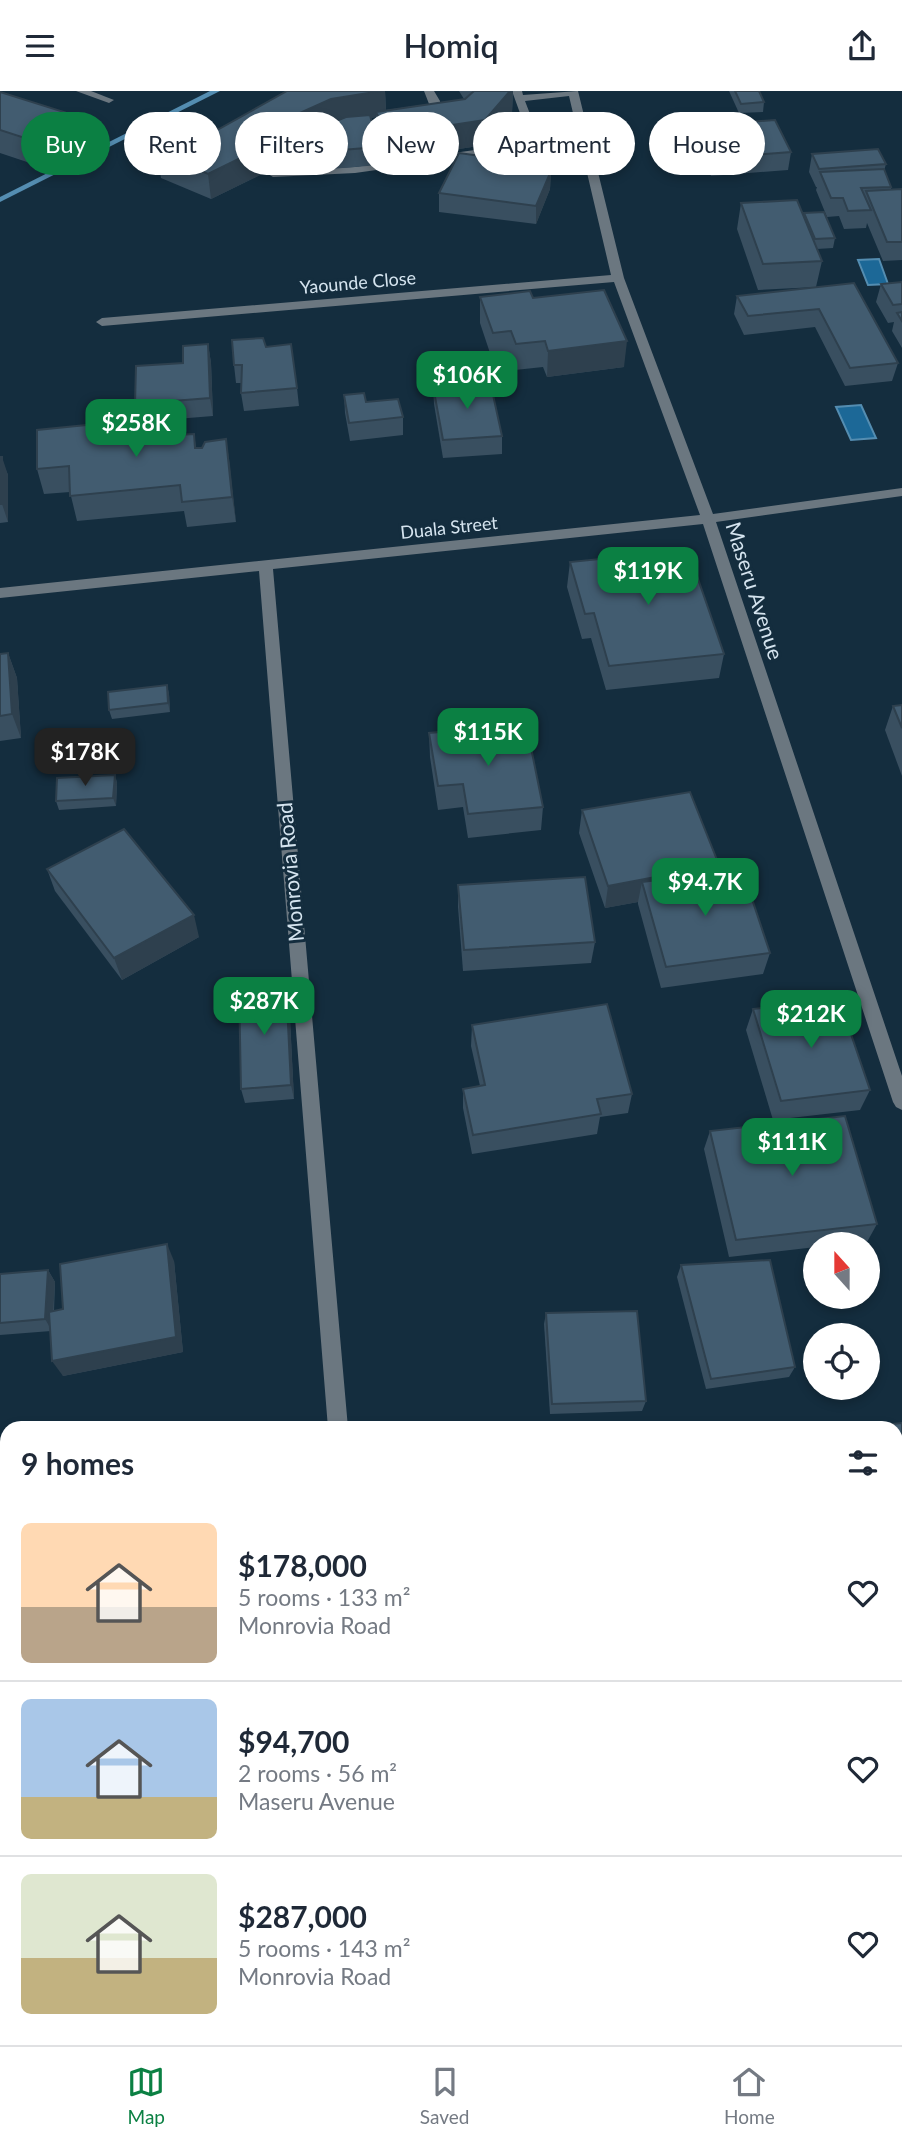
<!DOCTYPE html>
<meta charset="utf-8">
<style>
:root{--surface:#fff;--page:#f6f6f7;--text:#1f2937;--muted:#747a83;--line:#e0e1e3;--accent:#0b8043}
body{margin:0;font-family:Lato,sans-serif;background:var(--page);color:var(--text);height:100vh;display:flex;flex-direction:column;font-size:26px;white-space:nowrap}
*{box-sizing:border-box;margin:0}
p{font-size:23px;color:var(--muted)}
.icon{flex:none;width:38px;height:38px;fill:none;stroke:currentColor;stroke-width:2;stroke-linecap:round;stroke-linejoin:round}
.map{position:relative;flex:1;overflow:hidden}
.drawer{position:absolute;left:0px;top:1330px;width:903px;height:625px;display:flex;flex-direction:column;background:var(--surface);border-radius:21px 21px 0 0;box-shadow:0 4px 10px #0003}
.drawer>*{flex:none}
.top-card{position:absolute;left:21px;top:21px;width:861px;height:63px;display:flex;gap:14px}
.needle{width:46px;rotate:339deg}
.buttons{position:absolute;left:803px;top:1141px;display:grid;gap:14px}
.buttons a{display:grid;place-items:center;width:77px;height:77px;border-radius:50%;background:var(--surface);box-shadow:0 4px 10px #0003;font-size:35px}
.price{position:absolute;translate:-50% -60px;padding:0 16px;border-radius:14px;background:var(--accent);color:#fff;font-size:23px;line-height:46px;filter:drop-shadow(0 2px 4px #0008)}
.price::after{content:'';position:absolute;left:50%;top:42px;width:21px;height:16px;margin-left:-10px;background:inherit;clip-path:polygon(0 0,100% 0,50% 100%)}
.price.current{background:#222;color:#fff}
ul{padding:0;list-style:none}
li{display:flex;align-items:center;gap:21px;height:175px;padding:0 21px}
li+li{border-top:2px solid var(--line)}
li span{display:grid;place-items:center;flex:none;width:196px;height:140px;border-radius:10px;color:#555}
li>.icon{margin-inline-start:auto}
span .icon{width:84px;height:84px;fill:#fffc;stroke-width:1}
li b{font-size:30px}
h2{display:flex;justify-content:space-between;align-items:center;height:84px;padding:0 21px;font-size:30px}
.pill{padding:0 24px;border-radius:32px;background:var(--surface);box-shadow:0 4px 10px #0003;font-size:24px;line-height:63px}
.pill.current{background:var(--accent);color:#fff}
header{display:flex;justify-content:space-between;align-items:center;height:91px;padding:0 21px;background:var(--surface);font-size:32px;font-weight:600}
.menu{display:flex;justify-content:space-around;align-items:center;height:98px;border-top:2px solid var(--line);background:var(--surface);font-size:19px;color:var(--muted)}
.menu a{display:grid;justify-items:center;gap:4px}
.menu .current{color:var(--accent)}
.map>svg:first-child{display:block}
.water{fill:#1c6897;stroke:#548db1;stroke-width:2}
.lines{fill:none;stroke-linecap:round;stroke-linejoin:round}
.stream{fill:#548db1;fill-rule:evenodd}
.minor{fill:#6b7780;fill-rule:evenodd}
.wall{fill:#394f60}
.shaded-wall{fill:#2e404e}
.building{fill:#425c70;stroke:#2e404e;stroke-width:2}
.labels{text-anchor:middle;stroke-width:6;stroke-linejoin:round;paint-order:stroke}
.far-street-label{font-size:18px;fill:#d5e4ef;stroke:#142d3e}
.street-label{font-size:21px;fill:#d5e4ef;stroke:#142d3e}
</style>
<header><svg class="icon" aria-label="menu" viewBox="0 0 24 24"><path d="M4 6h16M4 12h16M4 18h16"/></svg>Homiq<svg class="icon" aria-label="share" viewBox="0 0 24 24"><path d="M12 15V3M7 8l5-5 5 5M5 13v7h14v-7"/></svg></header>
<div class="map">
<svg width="902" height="1954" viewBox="0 0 902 1954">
<rect width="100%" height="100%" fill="#142d3e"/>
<g class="water">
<path d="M879 168 888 193 868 194 858 169Z"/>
<path d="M861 314 876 347 851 349 836 316Z"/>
</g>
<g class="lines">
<path class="stream" d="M210 0H220L0 111V106Z"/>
<g class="minor">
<path d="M76 0H91L114 9 109 12Z"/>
<path d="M424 0H434L440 10V21L409 33 352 44 347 41 402 29 431 18Z"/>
<path d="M512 0H522L523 4 578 0 624 187 713 423 902 397V405L716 431 902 985V1019L896 1016 893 1011 703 433 273 478 348 1337H328L259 480 0 507V497L700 424 614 191 102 235 96 231 102 227 611 184 569 5 525 10 535 36V49L512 60 355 82 273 86 268 83 265 74 272 65 311 48 316 51 315 53 280 69 276 74 277 80 355 76 510 54 525 47V36Z"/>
<path d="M376 1948H400L401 1954H377Z"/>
</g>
</g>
<g class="wall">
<path d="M287 0H385L386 19 464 8 459 0H513L512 22 485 54 387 69 377 46 376 26 371 27 378 56 379 74 294 81 290 53 262 66 264 82 211 108 161 87 157 61 219 38Z"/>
<path d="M729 0H759L764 11 763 21 739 22Z"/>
<path d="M0 1 64 21 71 56 42 76 0 62Z"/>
<path d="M699 35 791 61 788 79 711 85 697 53Z"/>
<path d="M812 63 886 73 884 80 891 96V99L902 98V169L883 170 867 132 866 137 844 138 839 125 827 126 816 99 817 96H816L809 81Z"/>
<path d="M517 70V75L551 80 550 98 536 133 439 121V102Z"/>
<path d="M741 112 804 125V122L835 147 833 157 817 158 822 170 816 196 758 199 737 138Z"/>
<path d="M902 191V257L892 240 894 231 888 232 876 211 881 193Z"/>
<path d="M854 192 898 272 892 290 845 295 815 236 744 244 734 223 737 205Z"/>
<path d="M480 206 533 207 624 276 547 286 543 276 515 279 510 265 492 268 480 232Z"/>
<path d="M208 253 211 272 213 325 176 328 179 344 194 343 196 357H202L226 348 236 431 187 436 184 420 77 430 70 401 44 403 37 378 139 329 135 313Z"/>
<path d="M266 256 297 297 299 315 244 320 241 302V292H236L234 274Z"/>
<path d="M433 295 502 345V363L443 367 434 313Z"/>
<path d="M344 304 366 311 403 326V344L350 350 345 322Z"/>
<path d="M0 366 8 384V431L0 432Z"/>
<path d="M570 471 724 563 719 587 606 599 591 547 582 548 567 496Z"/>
<path d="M8 562 17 587 21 647 0 650V563Z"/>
<path d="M167 594 169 603 170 621 112 628 109 619Z"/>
<path d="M902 614V685L885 639 893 615Z"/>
<path d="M495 640 543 716 541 739 468 747 463 716 438 719 430 666 429 642Z"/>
<path d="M115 684 117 692 116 715 59 719 56 710Z"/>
<path d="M582 719 719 774 718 781 770 862 763 883 661 897 638 813V811L605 817 579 742Z"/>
<path d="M47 778 199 846 122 889 55 800Z"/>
<path d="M458 794 595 851 591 872 463 880 458 816Z"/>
<path d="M286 893 289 908 294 1008 245 1012 241 998Z"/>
<path d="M753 918 870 999 860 1019 773 1029 746 939Z"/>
<path d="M472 934 632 1003 628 1022 600 1026 597 1043 472 1063 463 1017V998L480 995 471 955Z"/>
<path d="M710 1040 877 1133 867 1151 843 1153H816V1156L729 1166 704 1058Z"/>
<path d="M174 1170 183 1261 63 1285 51 1240 0 1244V1183L48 1179 55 1191 54 1220 63 1218Z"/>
<path d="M681 1174 795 1276 789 1286 706 1298 677 1186Z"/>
<path d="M546 1222 646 1310 642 1320 550 1323 544 1233Z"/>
<path d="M902 1332V1426L896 1427V1337Z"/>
<path d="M902 1451V1524H896V1452Z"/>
<path d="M2 1499 7 1503V1699L0 1697V1500Z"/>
<path d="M636 1948H818L819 1954H637Z"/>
</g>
<g class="shaded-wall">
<path d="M381 0H385L386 20 376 21V26L332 34 262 66 264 82 211 108 208 83 251 44 331 8Z"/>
<path d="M510 0H513L512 22 485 54 387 69 386 44Z"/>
<path d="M64 21 71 56 42 76 37 51 56 27Z"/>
<path d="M551 80 550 98 536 133V115Z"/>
<path d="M627 250 624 276 547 286 548 260Z"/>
<path d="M208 253 211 272 213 325 210 307Z"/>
<path d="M226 348 230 374 236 431 232 406Z"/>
<path d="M2 366 8 384V431L2 413Z"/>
<path d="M8 562 17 587 21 647 12 623Z"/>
<path d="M167 594 169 603 170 621 168 612Z"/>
<path d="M115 684 117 692 116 715 113 707Z"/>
<path d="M719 774 714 797 642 791 638 811 605 817 608 795Z"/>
<path d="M194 824 199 846 122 889 114 867Z"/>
<path d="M286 893 289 908 294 1008 291 994Z"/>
<path d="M167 1153 174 1170 183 1261 63 1285 52 1270Z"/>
<path d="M48 1179 55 1191 52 1240 45 1228Z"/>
<path d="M2 1499 7 1503V1619L0 1615Z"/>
<rect x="41" y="1948" width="16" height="6"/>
</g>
<g class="building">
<path d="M287 0H381L331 8 251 44 261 57 208 83 157 61 200 35 219 38Z"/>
<path d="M474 0H510L485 29 386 44 376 21 465 8Z"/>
<path d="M735 0H759L764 11 741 13Z"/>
<path d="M0 1 64 21 56 27 65 30 37 51 0 39Z"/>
<path d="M370 24 378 56 292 63 289 49 346 26Z"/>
<path d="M775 29 791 61 713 67 699 35Z"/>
<path d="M878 58 886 73 819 78 812 63Z"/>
<path d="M459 62 517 70 514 75 551 80 536 115 439 102Z"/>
<path d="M884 78 891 96 861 97 871 119 848 120 843 107H831L820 81Z"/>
<path d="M902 98V151H887L866 100Z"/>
<path d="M797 109 822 170 763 173 741 112Z"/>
<path d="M824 121 835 147 815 148 804 122Z"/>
<path d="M902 191V213L893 214 881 193Z"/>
<path d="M854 192 898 272 850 277 819 218 748 225 737 205Z"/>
<path d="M604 199 627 250 548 260 545 250 516 253 511 240 493 242 480 206 530 200 533 207Z"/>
<path d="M902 221V230L897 222Z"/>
<path d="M263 247 266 256 291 253 297 297 241 302 242 274H234L232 249Z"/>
<path d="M208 253 210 307 135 313 136 275 183 272V255Z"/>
<path d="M490 290 502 345 443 349 433 295Z"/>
<path d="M364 302 366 311 398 308 403 326 349 332 344 304Z"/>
<path d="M176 325 177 344 194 343 195 357H202L205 351 226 348 232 406 182 411 180 394 70 405 69 375 37 378V339Z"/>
<rect x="0" y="366" width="2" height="47"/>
<path d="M688 459 724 563 609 575 594 522 585 523 570 471Z"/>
<path d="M8 562 12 623 0 625V563Z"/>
<path d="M167 594 168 612 109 619 108 601Z"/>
<path d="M902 614V637L893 615Z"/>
<path d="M495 636V640L527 637 543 716 468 723 463 693 438 695 429 642Z"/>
<path d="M115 684 113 707 56 710 57 687Z"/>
<path d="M690 701 719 774 608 795 582 719Z"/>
<path d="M124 738 194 824 114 867 47 778Z"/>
<path d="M742 778 770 862 666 876 642 791Z"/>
<path d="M585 786 595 851 464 859 458 794Z"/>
<path d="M286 893 291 994 241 998 239 896Z"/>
<path d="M839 908 870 999 781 1010 753 918Z"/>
<path d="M607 913 632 1003 597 1008 601 1023 473 1044 463 998 485 994 472 934Z"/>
<path d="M845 1025 877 1133 736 1149 710 1040Z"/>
<path d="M167 1153 176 1246 52 1270 49 1221 63 1218 60 1173Z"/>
<path d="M770 1169 795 1276 711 1288 681 1174Z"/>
<path d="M48 1179 45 1228 0 1232V1183Z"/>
<path d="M637 1220 646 1310 552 1313 546 1222Z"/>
<path d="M902 1332V1419L896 1420V1337H855Z"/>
<path d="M902 1451V1516L896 1517V1452Z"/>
<path d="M2 1499 0 1586V1500Z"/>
<path d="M902 1525V1730L896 1731V1526Z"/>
<path d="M7 1618V1695L0 1696V1619Z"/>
<path d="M7 1710V1802L0 1803V1712Z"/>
<path d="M902 1747V1929L896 1930V1748Z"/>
<path d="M7 1904V1948H41V1954H0V1906Z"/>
<path d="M641 1948H818L819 1954H642Z"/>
</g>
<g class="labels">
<g class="far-street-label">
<text transform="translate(358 192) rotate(-5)" y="6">Yaounde Close</text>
<text transform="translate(449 437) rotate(-6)" y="6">Duala Street</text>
</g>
<g class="street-label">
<text transform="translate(754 500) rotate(72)" y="7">Maseru Avenue</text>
<text transform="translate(291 781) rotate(-95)" y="7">Monrovia Road</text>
</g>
</g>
</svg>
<div class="buttons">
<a><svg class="needle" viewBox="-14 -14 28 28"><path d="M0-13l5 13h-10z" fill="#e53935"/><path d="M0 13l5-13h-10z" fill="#747a83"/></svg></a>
<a><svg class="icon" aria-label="locate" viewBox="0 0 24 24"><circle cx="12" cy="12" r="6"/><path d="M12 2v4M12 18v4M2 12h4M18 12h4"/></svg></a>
</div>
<b class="price" style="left:467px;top:320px">$106K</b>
<b class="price" style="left:136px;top:368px">$258K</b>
<b class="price" style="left:648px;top:516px">$119K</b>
<b class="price" style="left:488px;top:677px">$115K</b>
<b class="price current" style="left:85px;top:697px">$178K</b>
<b class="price" style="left:705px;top:827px">$94.7K</b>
<b class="price" style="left:264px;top:946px">$287K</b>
<b class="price" style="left:811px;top:959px">$212K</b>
<b class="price" style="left:792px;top:1087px">$111K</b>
<div class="top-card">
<a class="pill current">Buy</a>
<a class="pill">Rent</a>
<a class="pill">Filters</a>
<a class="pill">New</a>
<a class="pill">Apartment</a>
<a class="pill">House</a>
</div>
<section class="drawer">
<h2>9 homes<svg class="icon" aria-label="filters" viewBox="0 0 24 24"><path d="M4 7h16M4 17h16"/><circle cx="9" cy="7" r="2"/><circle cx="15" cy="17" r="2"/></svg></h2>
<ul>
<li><span style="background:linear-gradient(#ffd9b3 60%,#b9a48a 0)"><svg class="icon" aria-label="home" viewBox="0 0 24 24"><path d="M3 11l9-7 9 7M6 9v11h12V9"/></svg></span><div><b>$178,000</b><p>5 rooms · 133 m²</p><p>Monrovia Road</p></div><svg class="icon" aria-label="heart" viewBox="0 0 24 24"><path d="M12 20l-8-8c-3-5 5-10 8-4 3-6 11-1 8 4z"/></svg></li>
<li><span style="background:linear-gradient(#a9c7e8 70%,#c2b280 0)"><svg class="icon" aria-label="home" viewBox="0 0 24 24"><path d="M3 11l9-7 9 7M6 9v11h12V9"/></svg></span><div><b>$94,700</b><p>2 rooms · 56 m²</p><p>Maseru Avenue</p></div><svg class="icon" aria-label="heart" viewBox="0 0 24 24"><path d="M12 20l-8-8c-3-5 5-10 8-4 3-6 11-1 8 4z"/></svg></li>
<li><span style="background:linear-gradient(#dfe7d0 60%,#c2b280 0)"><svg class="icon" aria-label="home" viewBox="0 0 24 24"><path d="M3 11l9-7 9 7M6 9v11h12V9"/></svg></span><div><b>$287,000</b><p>5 rooms · 143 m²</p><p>Monrovia Road</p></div><svg class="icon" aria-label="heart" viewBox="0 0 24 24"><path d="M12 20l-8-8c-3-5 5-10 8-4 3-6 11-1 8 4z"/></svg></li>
</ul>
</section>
</div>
<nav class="menu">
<a class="current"><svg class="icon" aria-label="map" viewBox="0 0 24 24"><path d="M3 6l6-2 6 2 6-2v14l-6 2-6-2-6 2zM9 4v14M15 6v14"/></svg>Map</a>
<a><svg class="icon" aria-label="saved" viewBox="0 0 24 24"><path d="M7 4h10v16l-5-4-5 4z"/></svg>Saved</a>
<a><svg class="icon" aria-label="home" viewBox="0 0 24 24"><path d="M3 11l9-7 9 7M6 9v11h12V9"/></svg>Home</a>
</nav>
